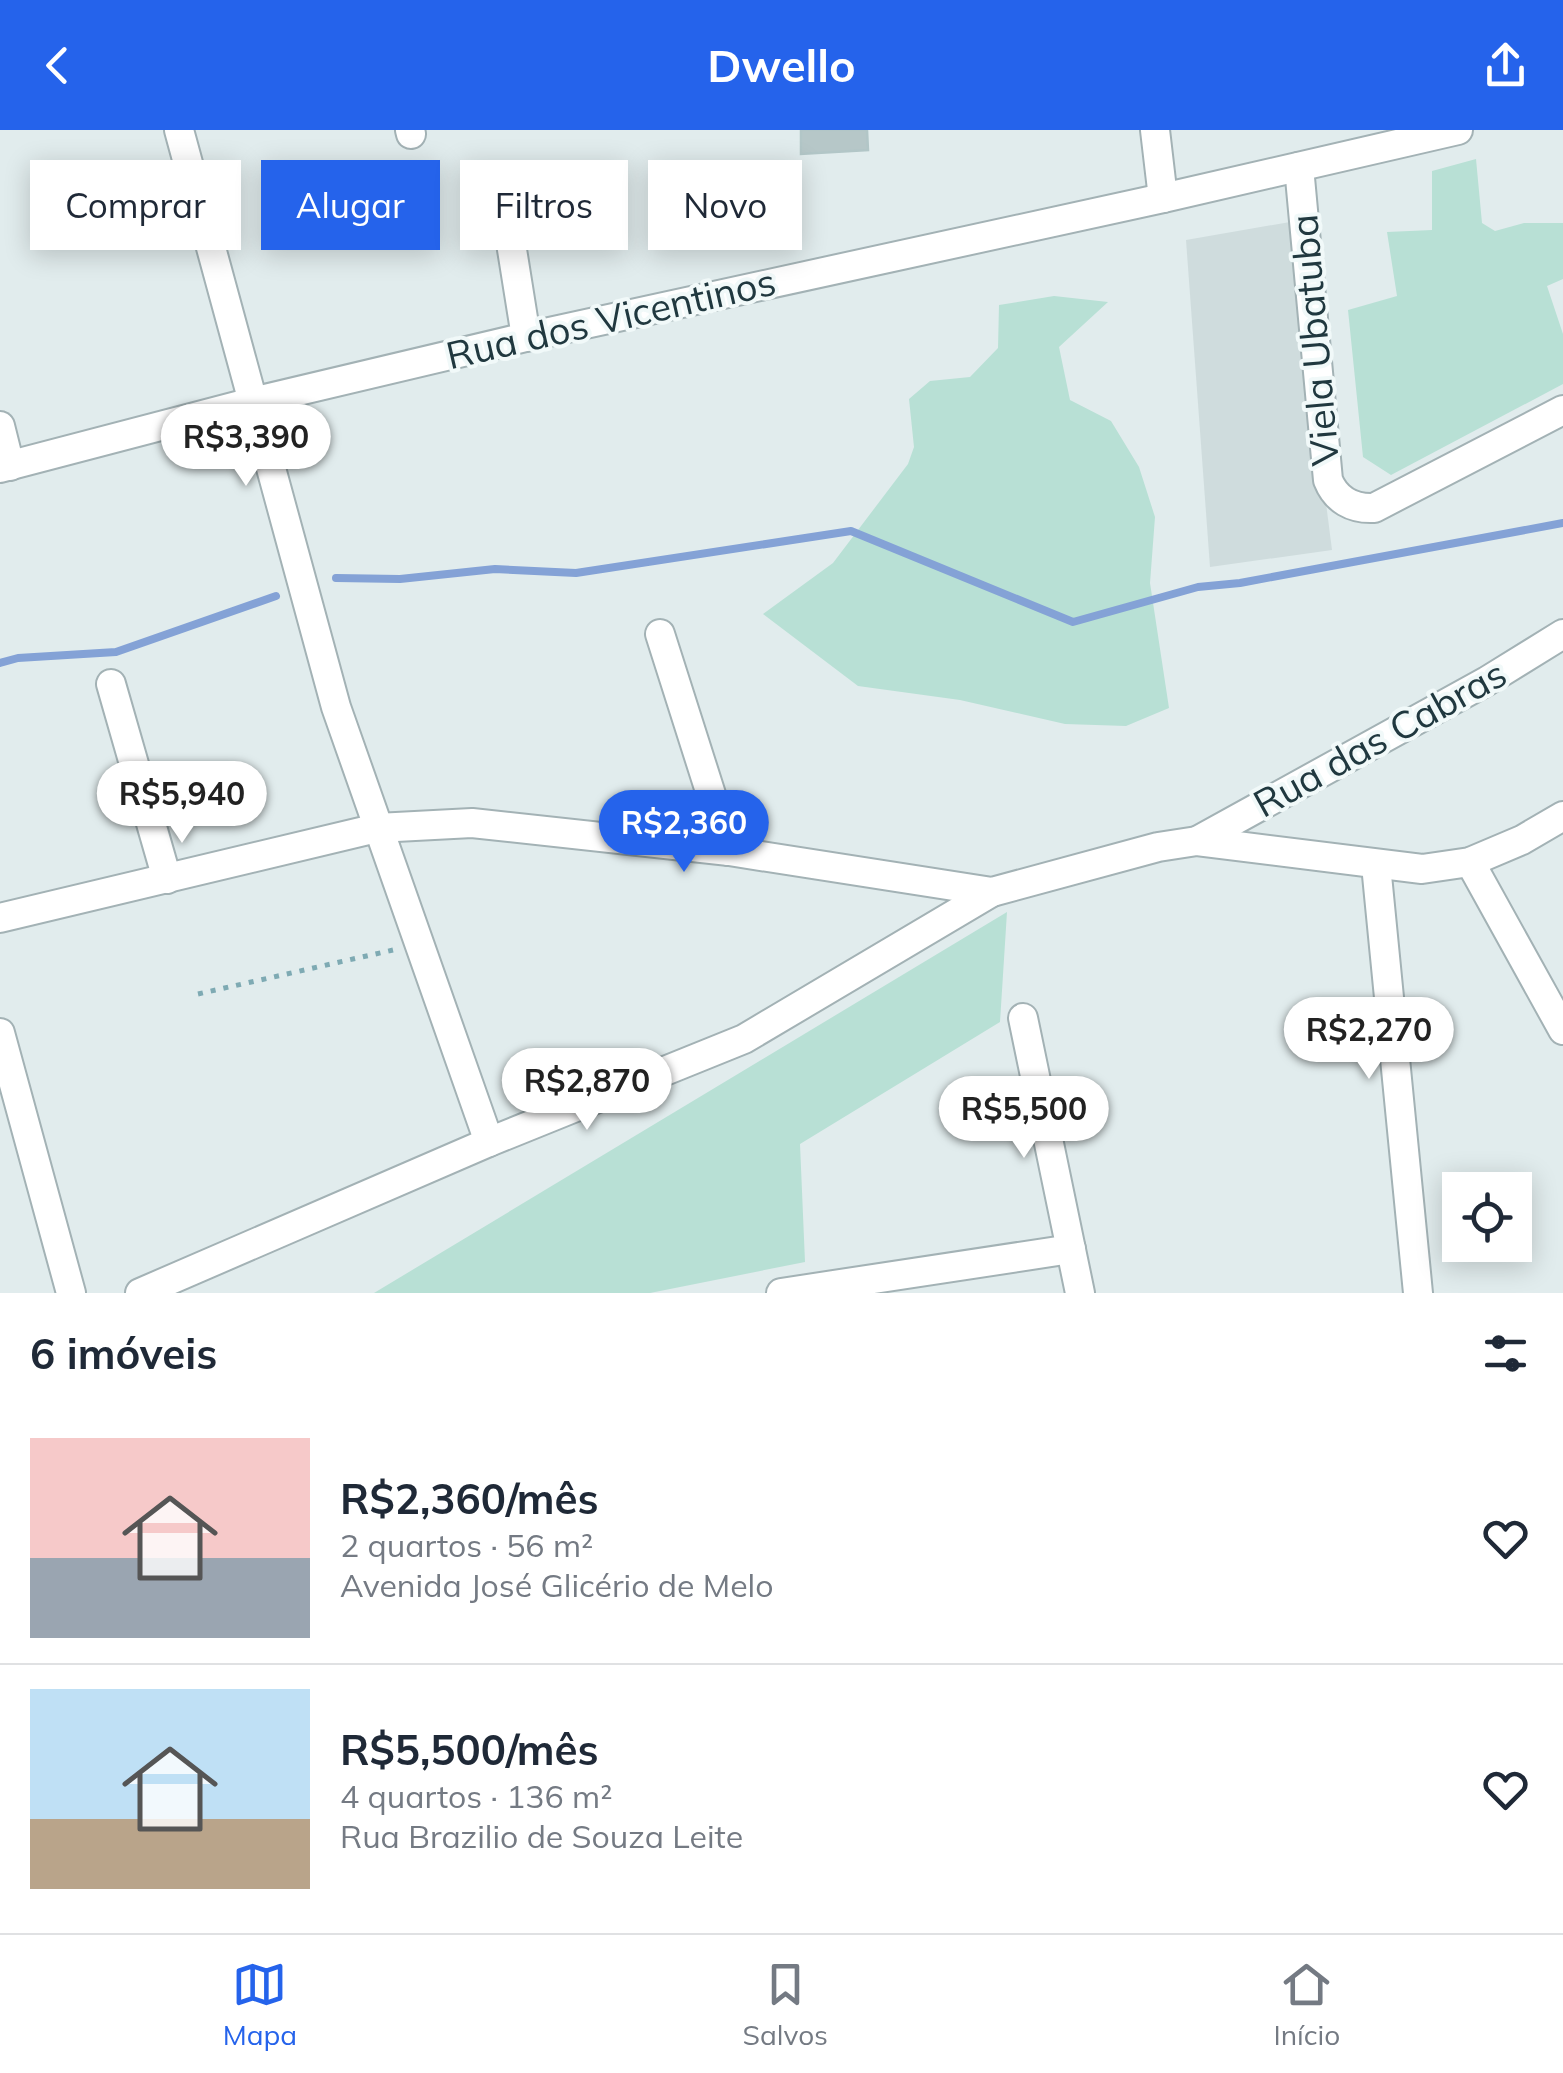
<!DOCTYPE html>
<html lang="pt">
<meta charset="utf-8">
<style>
:root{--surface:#fff;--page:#f6f6f7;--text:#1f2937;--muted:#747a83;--line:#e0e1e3;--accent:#2563eb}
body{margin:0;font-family:Mulish,sans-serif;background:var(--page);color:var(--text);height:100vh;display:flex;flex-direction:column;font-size:38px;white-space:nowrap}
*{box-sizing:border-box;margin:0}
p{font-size:32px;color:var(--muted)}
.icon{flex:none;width:55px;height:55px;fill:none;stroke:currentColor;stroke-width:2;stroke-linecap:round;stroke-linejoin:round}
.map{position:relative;height:1163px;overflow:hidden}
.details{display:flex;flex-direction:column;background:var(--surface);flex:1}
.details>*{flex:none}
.top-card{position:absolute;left:30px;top:30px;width:1000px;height:90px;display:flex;gap:20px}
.tools{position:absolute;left:1442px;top:1042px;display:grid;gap:20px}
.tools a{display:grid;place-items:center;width:90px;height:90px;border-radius:0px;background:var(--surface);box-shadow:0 5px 25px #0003;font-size:50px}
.price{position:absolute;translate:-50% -85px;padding:0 22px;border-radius:35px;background:#fff;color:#222;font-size:32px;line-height:65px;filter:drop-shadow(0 2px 5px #0008)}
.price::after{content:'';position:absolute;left:50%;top:60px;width:30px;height:22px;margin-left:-15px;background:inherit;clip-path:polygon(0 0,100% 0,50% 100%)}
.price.active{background:var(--accent);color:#fff}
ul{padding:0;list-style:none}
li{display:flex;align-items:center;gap:30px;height:250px;padding:0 30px}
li+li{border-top:2px solid var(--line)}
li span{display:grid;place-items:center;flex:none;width:280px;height:200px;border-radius:0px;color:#555}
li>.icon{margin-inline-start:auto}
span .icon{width:120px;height:120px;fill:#fffc;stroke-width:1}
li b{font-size:42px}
h2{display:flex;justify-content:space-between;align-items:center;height:120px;padding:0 30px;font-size:42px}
.tag{padding:0 35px;border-radius:0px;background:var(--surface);box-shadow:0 5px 25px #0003;font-size:35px;line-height:90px}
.tag.active{background:var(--accent);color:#fff}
header{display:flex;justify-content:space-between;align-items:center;height:130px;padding:0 30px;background:var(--accent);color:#fff;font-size:45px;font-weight:700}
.tab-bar{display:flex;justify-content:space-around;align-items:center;height:140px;border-top:2px solid var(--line);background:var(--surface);font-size:28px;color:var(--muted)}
.tab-bar a{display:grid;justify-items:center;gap:5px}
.tab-bar .active{color:var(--accent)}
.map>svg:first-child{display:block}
.built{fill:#cfdcdd}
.green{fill:#b8e0d5}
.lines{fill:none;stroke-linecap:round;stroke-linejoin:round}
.stream{stroke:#84a2d6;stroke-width:8}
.building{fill:#b6c7c8;stroke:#b2c6c7;stroke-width:2.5}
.minor-casing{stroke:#a3b2b5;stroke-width:32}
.path{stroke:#7eaab3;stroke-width:5;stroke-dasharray:5 8;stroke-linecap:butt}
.minor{stroke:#fff;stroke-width:28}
.labels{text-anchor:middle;stroke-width:8;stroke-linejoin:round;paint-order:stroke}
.street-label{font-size:38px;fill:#20383f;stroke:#f1f9f9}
</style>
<header><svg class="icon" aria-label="back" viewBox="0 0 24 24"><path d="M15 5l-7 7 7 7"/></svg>Dwello<svg class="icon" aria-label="share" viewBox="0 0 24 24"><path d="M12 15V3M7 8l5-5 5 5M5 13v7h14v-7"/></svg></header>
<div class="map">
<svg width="1563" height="1163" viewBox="0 0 1563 1163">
<rect width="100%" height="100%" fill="#e1eced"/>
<path class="built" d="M1290 92 1332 420 1210 437 1186 110Z"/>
<g class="green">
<path d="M1476 29 1482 93 1495 101 1524 93H1563V149L1547 156 1563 204V254L1391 345 1363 327 1348 180 1397 166 1387 102 1432 100V41Z"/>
<path d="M1054 166 1108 172 1059 217 1070 270 1111 291 1139 337 1155 387 1150 453 1169 578 1126 596 1065 594 960 570 858 556 763 484 833 433 908 334 914 317 909 269 930 251 970 247 998 218 999 175Z"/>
<path d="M1007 782 1000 892 800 1014 805 1132 650 1163H374Z"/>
</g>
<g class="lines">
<g class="stream">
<path d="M336 448 400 449 495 439 576 443 851 401 1073 492 1198 457 1240 453 1563 393"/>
<path d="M0 533 18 528 116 522 276 466"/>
</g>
</g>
<path class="building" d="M801 0H867L868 20 801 24Z"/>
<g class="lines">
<defs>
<g id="minor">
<path d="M179 0 336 577 489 1012"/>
<path d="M410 0 411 4"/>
<path d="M1155 0 1163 68"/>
<path d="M1299 37 1328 350C1336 370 1352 379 1374 378L1563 280"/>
<path d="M502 57 526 207"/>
<path d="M0 296 10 336"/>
<path d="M0 338 252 272 526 207 1163 68 1458 0"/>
<path d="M660 504 729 721"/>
<path d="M111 554 167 749"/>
<path d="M1197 711 1487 551 1563 504"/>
<path d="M1470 732 1563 900"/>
<path d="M1376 735 1418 1163"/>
<path d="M0 788 377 698 472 693 729 721 992 762 1158 717 1197 711 1422 739 1470 732 1522 710 1563 686"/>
<path d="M1023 888 1080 1163"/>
<path d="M0 903 71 1163"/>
<path d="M140 1163 489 1012 744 909 992 762"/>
<path d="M781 1163 1071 1119"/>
</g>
</defs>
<use href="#minor" class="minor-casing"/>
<path class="path" d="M198 864 393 820"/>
<use href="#minor" class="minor"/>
</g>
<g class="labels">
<g class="street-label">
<text transform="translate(611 189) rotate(-13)" y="13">Rua dos Vicentinos</text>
<text transform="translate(1315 210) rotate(-95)" y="13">Viela Ubatuba</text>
<text transform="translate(1380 609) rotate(-29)" y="13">Rua das Cabras</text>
</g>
</g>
</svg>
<div class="tools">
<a><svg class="icon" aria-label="locate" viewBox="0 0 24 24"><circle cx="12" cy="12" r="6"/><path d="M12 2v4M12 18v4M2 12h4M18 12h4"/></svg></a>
</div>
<b class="price" style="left:246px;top:359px">R$3,390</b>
<b class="price" style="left:182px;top:716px">R$5,940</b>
<b class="price active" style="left:684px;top:745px">R$2,360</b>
<b class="price" style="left:1369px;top:952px">R$2,270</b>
<b class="price" style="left:587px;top:1003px">R$2,870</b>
<b class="price" style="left:1024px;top:1031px">R$5,500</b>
<div class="top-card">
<a class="tag">Comprar</a>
<a class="tag active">Alugar</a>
<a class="tag">Filtros</a>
<a class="tag">Novo</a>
</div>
</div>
<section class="details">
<h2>6 imóveis<svg class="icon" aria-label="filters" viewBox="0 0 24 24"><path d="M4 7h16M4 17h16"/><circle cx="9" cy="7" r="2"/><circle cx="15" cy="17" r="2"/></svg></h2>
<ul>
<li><span style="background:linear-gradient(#f6c9c9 60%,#9aa5b1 0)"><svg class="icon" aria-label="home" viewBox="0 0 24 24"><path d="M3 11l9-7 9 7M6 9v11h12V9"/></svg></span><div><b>R$2,360/mês</b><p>2 quartos · 56 m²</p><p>Avenida José Glicério de Melo</p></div><svg class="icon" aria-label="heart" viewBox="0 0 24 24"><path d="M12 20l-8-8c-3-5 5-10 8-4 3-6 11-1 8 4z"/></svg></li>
<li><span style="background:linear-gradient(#bfe0f5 65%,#b9a48a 0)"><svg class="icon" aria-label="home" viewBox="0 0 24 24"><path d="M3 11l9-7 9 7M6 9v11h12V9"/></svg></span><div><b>R$5,500/mês</b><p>4 quartos · 136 m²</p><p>Rua Brazilio de Souza Leite</p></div><svg class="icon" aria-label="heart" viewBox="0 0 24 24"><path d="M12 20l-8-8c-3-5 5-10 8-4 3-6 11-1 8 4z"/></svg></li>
</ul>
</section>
<nav class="tab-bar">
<a class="active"><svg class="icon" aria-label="map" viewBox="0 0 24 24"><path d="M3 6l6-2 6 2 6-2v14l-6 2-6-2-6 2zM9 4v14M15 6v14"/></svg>Mapa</a>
<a><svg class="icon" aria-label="saved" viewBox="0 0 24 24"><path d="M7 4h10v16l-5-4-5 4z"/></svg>Salvos</a>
<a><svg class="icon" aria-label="home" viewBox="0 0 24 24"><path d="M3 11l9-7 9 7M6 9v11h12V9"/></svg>Início</a>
</nav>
